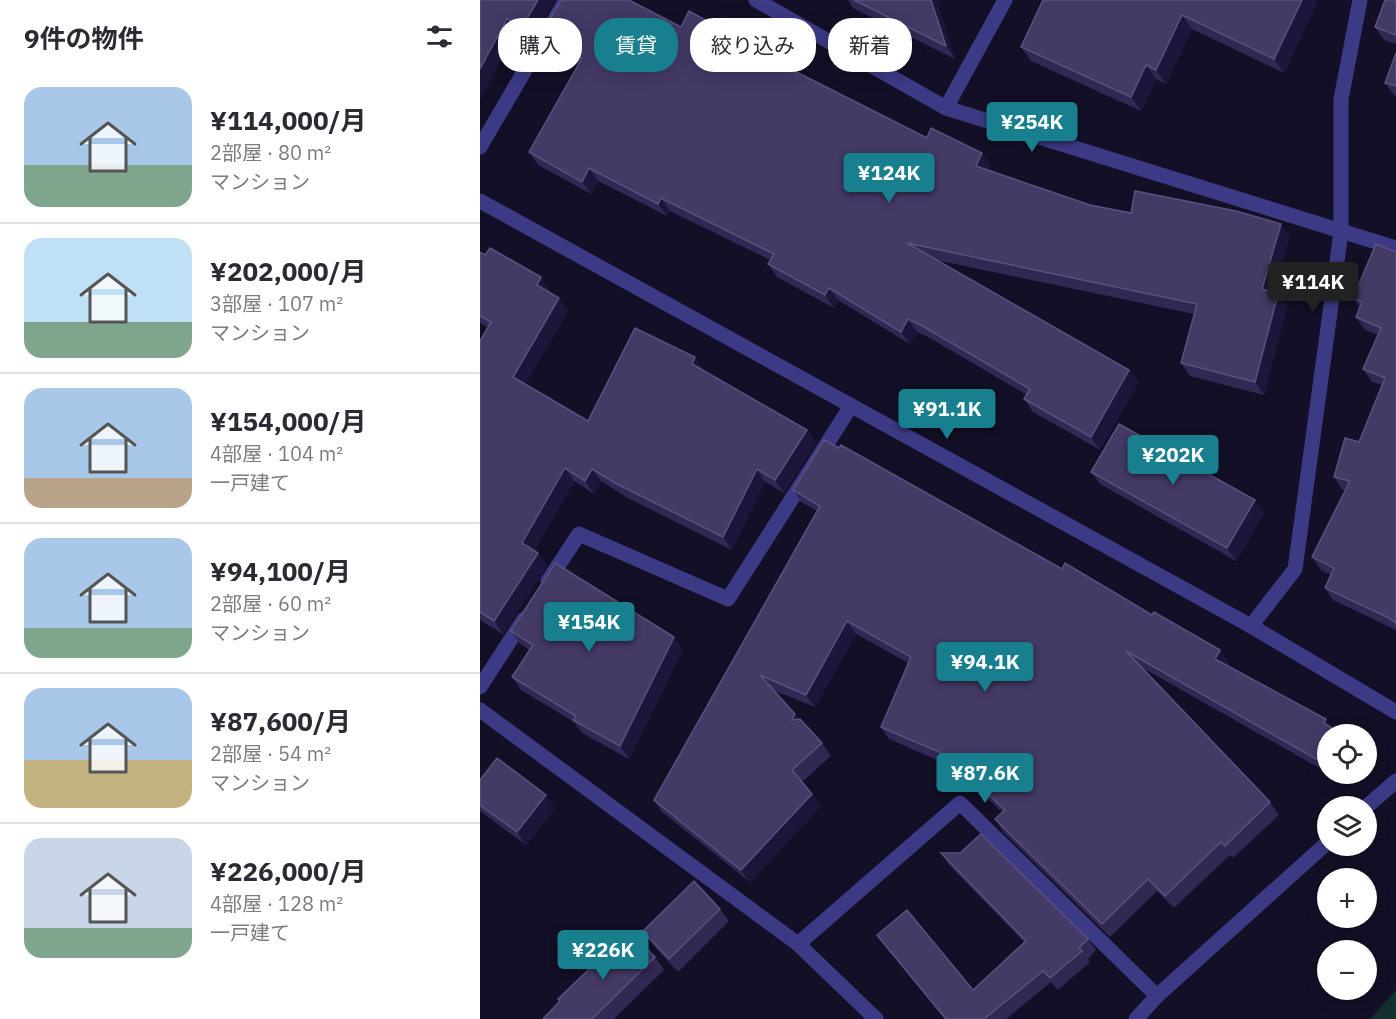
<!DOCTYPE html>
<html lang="ja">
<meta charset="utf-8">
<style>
:root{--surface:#fff;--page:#f7f7f7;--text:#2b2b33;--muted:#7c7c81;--line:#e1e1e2;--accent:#187f8f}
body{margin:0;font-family:"IBM Plex Sans","Noto Sans JP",sans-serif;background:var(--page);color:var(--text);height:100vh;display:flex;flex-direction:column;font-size:22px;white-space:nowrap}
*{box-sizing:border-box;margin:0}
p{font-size:20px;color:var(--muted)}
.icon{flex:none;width:33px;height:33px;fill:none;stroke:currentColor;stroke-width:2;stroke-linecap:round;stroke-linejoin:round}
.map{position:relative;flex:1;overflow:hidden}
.panel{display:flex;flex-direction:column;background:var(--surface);width:480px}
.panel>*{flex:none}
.banner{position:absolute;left:18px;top:18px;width:570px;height:54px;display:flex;gap:12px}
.buttons{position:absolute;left:837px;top:724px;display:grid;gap:12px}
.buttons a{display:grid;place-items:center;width:60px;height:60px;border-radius:50%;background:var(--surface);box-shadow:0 3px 15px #0003;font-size:30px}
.price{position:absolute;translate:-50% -51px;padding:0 14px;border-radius:6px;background:var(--accent);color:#fff;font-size:20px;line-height:39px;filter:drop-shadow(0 2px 3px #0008)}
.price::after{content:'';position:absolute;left:50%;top:36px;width:18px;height:14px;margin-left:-9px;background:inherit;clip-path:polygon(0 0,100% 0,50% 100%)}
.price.current{background:#222;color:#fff}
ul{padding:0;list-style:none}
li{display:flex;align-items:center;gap:18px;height:150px;padding:0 24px}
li+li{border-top:2px solid var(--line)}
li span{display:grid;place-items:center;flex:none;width:168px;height:120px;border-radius:18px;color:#555}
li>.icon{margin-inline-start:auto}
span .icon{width:72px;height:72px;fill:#fffc;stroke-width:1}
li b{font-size:26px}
h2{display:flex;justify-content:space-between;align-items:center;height:72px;padding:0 24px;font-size:26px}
.pill{padding:0 21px;border-radius:24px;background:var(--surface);box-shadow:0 3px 15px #0003;font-size:21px;line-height:54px}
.pill.current{background:var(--accent);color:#fff}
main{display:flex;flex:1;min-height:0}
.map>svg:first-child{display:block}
.green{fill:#12302f}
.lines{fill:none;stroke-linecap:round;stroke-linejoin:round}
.minor{stroke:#3d3a85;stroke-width:15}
.tertiary{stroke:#3d3a85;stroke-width:15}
.wall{fill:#312854}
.shaded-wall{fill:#1d163a}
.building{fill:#433a66;stroke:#5a527e;stroke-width:1.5}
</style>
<main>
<section class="panel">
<h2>9件の物件<svg class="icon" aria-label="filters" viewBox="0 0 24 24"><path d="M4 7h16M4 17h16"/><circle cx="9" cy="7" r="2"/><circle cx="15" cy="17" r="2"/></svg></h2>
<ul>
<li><span style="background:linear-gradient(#a9c7e8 65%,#7fa58c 0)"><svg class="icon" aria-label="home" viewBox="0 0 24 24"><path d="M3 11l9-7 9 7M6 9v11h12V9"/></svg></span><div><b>¥114,000/月</b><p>2部屋 · 80 m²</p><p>マンション</p></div></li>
<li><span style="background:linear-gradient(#bfe0f5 70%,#7fa58c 0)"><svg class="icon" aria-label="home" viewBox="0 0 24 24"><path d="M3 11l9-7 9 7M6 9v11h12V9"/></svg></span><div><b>¥202,000/月</b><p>3部屋 · 107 m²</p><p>マンション</p></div></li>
<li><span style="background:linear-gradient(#a9c7e8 75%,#b9a48a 0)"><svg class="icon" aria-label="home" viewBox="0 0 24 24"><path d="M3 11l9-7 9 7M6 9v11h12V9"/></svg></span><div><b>¥154,000/月</b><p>4部屋 · 104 m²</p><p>一戸建て</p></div></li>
<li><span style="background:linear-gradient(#a9c7e8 75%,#7fa58c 0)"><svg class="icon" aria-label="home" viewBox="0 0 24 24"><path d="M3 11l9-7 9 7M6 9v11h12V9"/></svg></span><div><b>¥94,100/月</b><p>2部屋 · 60 m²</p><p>マンション</p></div></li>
<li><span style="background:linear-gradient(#a9c7e8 60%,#c2b280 0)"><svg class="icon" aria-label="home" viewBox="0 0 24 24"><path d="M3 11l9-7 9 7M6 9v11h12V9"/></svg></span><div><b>¥87,600/月</b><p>2部屋 · 54 m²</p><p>マンション</p></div></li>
<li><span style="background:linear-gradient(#c9d6e8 75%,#7fa58c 0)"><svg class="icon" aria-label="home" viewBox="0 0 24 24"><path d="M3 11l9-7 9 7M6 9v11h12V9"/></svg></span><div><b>¥226,000/月</b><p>4部屋 · 128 m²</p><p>一戸建て</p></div></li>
</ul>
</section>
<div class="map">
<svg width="916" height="1019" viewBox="0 0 916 1019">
<rect width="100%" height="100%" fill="#130f26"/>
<path class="green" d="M916 990V1019H890Z"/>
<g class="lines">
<g class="minor">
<path d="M276 0 466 108 916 248"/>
<path d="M466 108 525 0"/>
<path d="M0 147 86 0"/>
<path d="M68 581 99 534 248 599 371 406"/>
<path d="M771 626 815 569 861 232V99L880 0"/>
<path d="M0 687 44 619"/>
<path d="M0 710 318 944 396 1019"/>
<path d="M318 944 480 803 677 996"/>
</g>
<g class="tertiary">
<path d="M0 201 771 626 916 712"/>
<path d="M886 807 916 781"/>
<path d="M656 1019 677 996 848 842"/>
</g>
</g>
<g class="wall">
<path d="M0 0H75L51 40 36 32 0 98Z"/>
<path d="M368 0H461L458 5 475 59 373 8Z"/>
<path d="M563 0H838L804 73 712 29 686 84 676 79 661 111 551 61 541 47Z"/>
<path d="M916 0V44L904 40 895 27Z"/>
<path d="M201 27 242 29 247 37 447 138 502 153 511 166 509 170 610 205 651 213 810 237 793 292 807 306 784 395 710 376 701 363 714 314 456 260 649 370 658 383 620 450 553 412 544 399 547 395 448 337 437 332 430 344 358 300 354 308 297 277 288 264 290 260 190 211 187 216 118 181 111 194 58 165 49 152 99 65 69 49 60 36Z"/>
<path d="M916 53V96L914 95 905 83Z"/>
<path d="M0 252 70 290 69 292 88 311 45 384 108 421 224 370 327 430 336 443 304 493 285 482 252 550 146 497 121 481 114 494 94 481 54 551 58 553 67 566 23 634 0 620V341L8 328 0 323Z"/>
<path d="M916 252V630L853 600 845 588 851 575 841 570 832 557 865 490 862 489 854 477 879 442 902 385 892 382 883 369 898 335 885 330 876 317 880 308 873 298Z"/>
<path d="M611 472 775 500 784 513 756 561 620 484Z"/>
<path d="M313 490 749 663 747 665 848 735V773L661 667 790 802 799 815 753 858 750 855 694 908 677 891 630 937 523 832 515 819 522 812 475 768 409 739 401 727 428 663 376 634 335 707 293 690 319 719 342 743 351 756 322 782 341 806 270 882 182 812 174 800 337 511 321 502Z"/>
<path d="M31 631 203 649 149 759 102 733 94 722 41 690 32 677 50 650 40 644Z"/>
<path d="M0 780 75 808 46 845 0 811Z"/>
<path d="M461 853 608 939 616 950 608 959 610 962 578 990 571 982 526 1019H465L405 946 397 935 493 990 544 942 469 865Z"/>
<path d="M240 909 249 921 198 972 172 944 163 931Z"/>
<path d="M175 957 184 970 134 1019H63Z"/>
</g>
<g class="shaded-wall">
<path d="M58 0H75L51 40 42 27Z"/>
<path d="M451 0H461L458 5 475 59 466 46Z"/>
<path d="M822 0H838L804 73 794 59Z"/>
<path d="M702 15 712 29 686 84 676 70Z"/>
<path d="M27 19 36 32 0 98V69Z"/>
<path d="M242 29 251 41 239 33Z"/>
<path d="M666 65 676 79 661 111 651 97Z"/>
<path d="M502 153 511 166 505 179 496 166Z"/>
<path d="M109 168 118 181 111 194 102 182Z"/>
<path d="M181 198 190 211 187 216 178 204Z"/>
<path d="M801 224 810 237 791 302 782 289Z"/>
<path d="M61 277 70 290 66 298 57 285Z"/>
<path d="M349 288 358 300 354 308 345 295Z"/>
<path d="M798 294 807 306 784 395 775 382Z"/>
<path d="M79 298 88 311 42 390 33 377Z"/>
<path d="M428 319 437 332 430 344 421 332Z"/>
<path d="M215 357 224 370 220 377 212 364Z"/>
<path d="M649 370 658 383 620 450 611 437Z"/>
<path d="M327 430 336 443 304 493 295 480Z"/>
<path d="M85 468 94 481 51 556 42 543Z"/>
<path d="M112 469 121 481 114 494 105 481Z"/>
<path d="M277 469 285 482 252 550 243 537Z"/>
<path d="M775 500 784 513 756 561 747 548Z"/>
<path d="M58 553 67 566 23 634 14 621Z"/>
<path d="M367 621 376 634 335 707 326 695Z"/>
<path d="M194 637 203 649 149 759 140 746Z"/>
<path d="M740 650 749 663 744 671 735 659Z"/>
<path d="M315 714 324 726 312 720Z"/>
<path d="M846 719 855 731 844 723Z"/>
<path d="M332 794 341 806 270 882 261 870Z"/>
<path d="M66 795 75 808 46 845 37 832Z"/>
</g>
<g class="building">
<path d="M0 0H58L42 27 27 19 0 69Z"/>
<path d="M81 0H149L201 27 209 11 242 29 239 33 447 138 451 128 502 153 496 166 610 205 651 213 655 191 756 211 801 224 782 289 798 294 775 382 701 363 717 304 427 243 649 370 611 437 544 399 550 389 439 324 428 319 421 332 349 288 345 295 288 264 294 254 181 198 178 204 109 168 102 182 49 152 102 58 60 36Z"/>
<path d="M374 0H451L466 46Z"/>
<path d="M563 0H822L794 59 702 15 676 70 666 65 651 97 541 47Z"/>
<path d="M905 0H916V35L895 27Z"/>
<path d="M916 53V86L905 83Z"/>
<path d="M896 244 916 252V623L907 617 845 588 854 568 832 557 870 481 854 477 865 438 879 442 905 378 883 369 901 328 876 317 882 302 873 298Z"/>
<path d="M10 248 61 277 57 285 79 298 33 377 108 421 155 328 215 357 212 364 327 430 295 480 277 469 243 537 137 484 112 469 105 481 85 468 42 543 58 553 14 621 0 612V341L11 322 0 316V252L5 255Z"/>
<path d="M639 424 775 500 747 548 611 472Z"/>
<path d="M344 440 359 448 361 445 582 569 585 563 672 615 674 612 740 650 735 659 846 719 844 723 863 735H848V761L845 764 646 651 790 802 745 846 741 842 685 896 668 879 622 924 515 819 525 810 466 755 401 727 431 657 367 621 326 695 280 675 315 714 312 720 320 719 342 743 312 770 332 794 261 870 174 800 340 506 313 490Z"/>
<path d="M75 563 194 637 140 746 93 720 96 716 32 677 53 645 31 631Z"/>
<path d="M17 758 66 795 37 832 0 805V780Z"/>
<path d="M501 834 608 939 599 948 602 951 570 978 563 971 504 1019H466L397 935 427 910 493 990 546 941 461 853H480Z"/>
<path d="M214 881 240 909 189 959 163 931Z"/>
<path d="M149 931 175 957 112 1019H63L80 1001 78 999Z"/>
</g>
</svg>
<div class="buttons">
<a><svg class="icon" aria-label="locate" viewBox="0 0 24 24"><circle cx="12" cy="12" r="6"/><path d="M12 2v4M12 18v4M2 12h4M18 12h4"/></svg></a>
<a><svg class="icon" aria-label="layers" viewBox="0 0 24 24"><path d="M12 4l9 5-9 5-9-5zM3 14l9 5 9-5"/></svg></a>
<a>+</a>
<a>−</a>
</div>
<b class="price" style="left:552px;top:153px">¥254K</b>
<b class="price" style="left:409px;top:204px">¥124K</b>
<b class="price current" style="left:833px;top:313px">¥114K</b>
<b class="price" style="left:467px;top:440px">¥91.1K</b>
<b class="price" style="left:693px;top:486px">¥202K</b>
<b class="price" style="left:109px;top:653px">¥154K</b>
<b class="price" style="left:505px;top:693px">¥94.1K</b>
<b class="price" style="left:505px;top:804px">¥87.6K</b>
<b class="price" style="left:123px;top:981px">¥226K</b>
<div class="banner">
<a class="pill">購入</a>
<a class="pill current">賃貸</a>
<a class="pill">絞り込み</a>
<a class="pill">新着</a>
</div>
</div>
</main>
